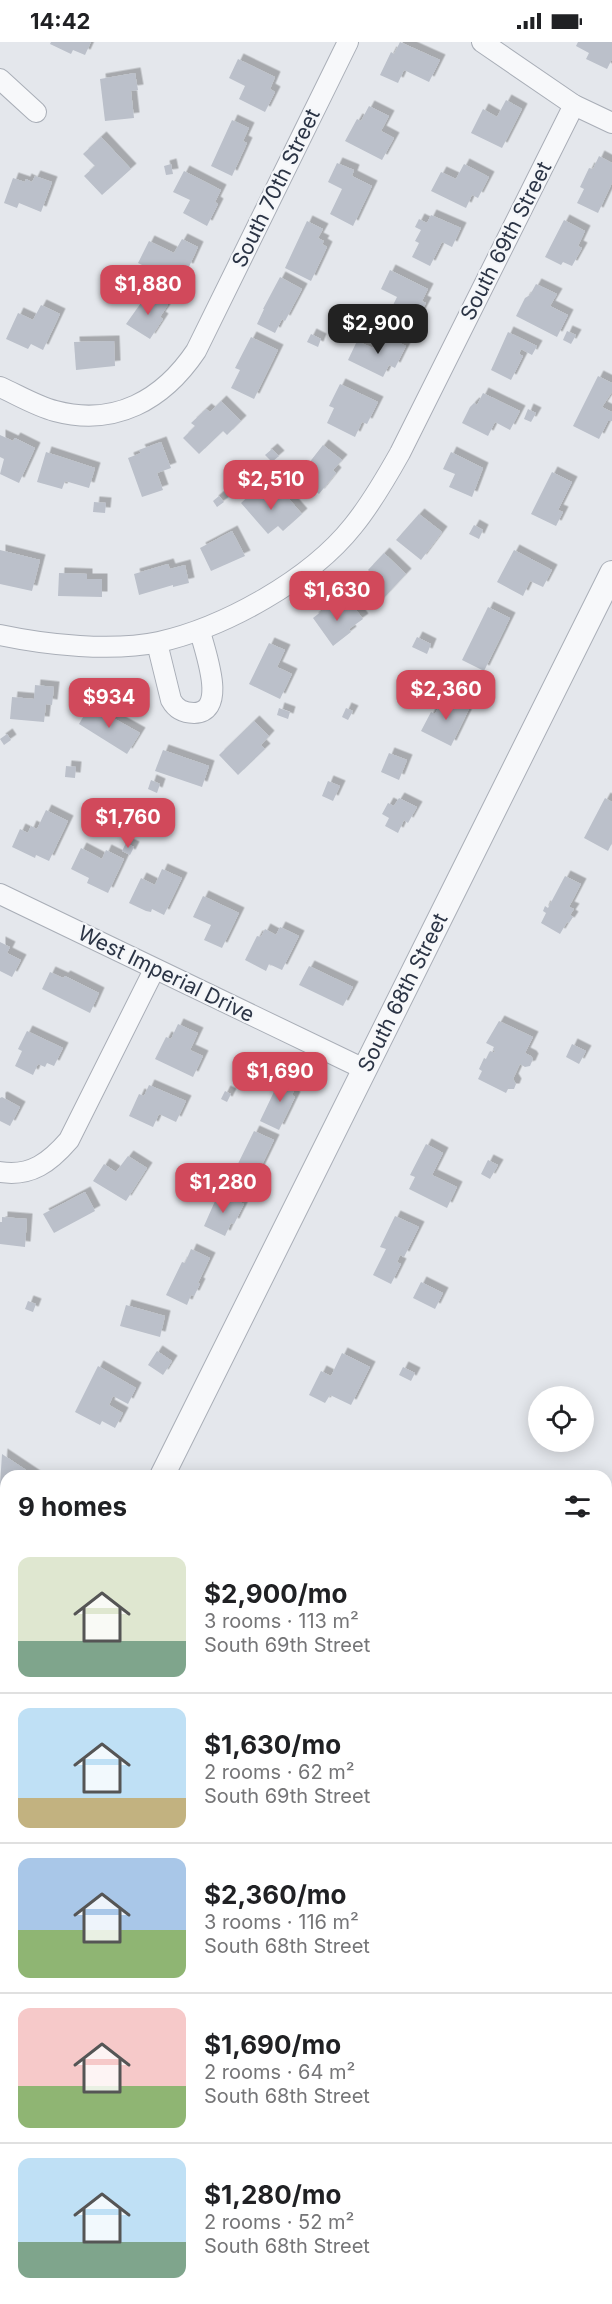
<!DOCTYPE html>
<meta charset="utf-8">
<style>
:root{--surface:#fff;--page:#f2f2f2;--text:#202124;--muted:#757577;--line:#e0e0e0;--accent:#d1495b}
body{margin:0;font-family:Inter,sans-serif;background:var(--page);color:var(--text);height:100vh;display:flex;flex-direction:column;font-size:22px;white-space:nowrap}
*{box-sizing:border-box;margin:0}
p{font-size:20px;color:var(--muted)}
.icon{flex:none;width:33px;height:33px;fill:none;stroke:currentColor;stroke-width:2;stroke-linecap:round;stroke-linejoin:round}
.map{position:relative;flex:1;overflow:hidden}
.details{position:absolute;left:0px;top:1428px;width:612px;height:834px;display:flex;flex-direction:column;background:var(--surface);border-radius:18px 18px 0 0;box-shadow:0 3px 15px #0003}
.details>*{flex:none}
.controls{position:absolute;left:528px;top:1344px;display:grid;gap:12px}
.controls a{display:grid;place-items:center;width:66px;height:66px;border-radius:50%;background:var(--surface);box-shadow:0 3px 15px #0003;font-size:30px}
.price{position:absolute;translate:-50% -51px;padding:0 14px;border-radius:12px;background:var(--accent);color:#fff;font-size:20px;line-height:39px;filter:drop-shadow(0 2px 3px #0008)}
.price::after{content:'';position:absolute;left:50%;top:36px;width:18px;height:14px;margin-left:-9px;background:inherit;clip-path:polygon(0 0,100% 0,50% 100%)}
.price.selected{background:#222;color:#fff}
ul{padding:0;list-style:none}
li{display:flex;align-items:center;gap:18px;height:150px;padding:0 18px}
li+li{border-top:2px solid var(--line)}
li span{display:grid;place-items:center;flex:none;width:168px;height:120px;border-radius:12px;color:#555}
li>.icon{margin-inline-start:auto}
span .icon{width:72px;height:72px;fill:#fffc;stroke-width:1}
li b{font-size:26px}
h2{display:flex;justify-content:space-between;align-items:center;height:72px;padding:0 18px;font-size:26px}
.status{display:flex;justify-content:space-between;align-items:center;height:42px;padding:0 30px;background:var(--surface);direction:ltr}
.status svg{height:16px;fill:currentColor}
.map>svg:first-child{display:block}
.green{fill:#c9d6c5}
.building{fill:#bbc0ca;filter:url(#shadow)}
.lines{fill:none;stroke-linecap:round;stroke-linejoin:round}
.minor-casing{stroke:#a9aeb7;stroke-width:22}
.tertiary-casing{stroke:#a9aeb7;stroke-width:26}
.minor{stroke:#f7f8fa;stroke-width:20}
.tertiary{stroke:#f7f8fa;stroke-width:24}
.labels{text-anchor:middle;stroke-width:4.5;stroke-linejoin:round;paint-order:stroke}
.street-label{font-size:21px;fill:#2b3445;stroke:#f4f6f9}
</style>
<div class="status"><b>14:42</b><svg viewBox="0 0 49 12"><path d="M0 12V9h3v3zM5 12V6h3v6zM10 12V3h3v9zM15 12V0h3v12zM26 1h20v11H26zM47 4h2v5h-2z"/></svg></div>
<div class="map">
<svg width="612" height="2262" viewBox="0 0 612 2262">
<defs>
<filter id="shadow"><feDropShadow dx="5.5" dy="-5.5" stdDeviation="0" flood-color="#0004"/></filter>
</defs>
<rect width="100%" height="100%" fill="#e4e7ec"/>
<g class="green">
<path d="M0 1933 6 1936V2190L0 2187Z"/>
<path d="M148 2256H233L230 2262H161Z"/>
</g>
<g class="building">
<path d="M51 0H91L85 13 73 8 71 12 50 2Z"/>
<path d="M400 0 440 18 429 40 404 28 398 41 380 33 391 10 394 12Z"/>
<path d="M578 0H612V17L607 27 586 17 589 11 576 4Z"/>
<path d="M238 17 275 35 270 47 275 50 265 70 239 57 245 44 229 36Z"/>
<path d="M135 31 138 48 131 49 134 76 105 79 100 37Z"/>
<path d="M506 58 522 67 502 106 471 91 483 67 497 75Z"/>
<path d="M369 64 389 74 381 89 394 96 382 118 345 99 357 77 361 79Z"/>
<path d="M232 78 249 86 243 99 247 101 232 134 211 124Z"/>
<path d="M101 95 131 127 102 153 84 134 95 124 83 112Z"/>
<path d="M599 114 612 121V141L598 171 577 161 584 147 580 145 589 126 593 127Z"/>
<path d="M337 121 354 128 352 134 372 144 353 184 330 172 342 147 328 140Z"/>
<path d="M171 122 173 132 166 133 164 124Z"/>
<path d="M464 122 489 135 478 156 472 153 466 166 431 149 441 130 456 137Z"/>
<path d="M184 129 221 148 215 160 218 162 207 184 183 171 190 158 173 150Z"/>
<path d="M35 134 52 140 41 170 19 161 17 166 4 161 13 136 25 140 26 137 32 140Z"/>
<path d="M431 173 461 186 452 205 442 200 430 224 412 215 419 201 415 199 421 188 415 185 419 177 427 181Z"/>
<path d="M564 178 585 189 578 204 582 206 572 224 563 220 561 223 545 215Z"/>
<path d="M307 179 323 187 318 196 324 199 322 202 327 205 311 239 285 226Z"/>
<path d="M182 197 198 205 188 227 183 225 176 240 138 221 149 199 174 211Z"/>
<path d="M390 228 428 247 422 259 426 261 415 282 390 269 397 255 381 247Z"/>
<path d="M280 235 302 247 285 279 282 277 275 291 257 282 264 267H263Z"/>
<path d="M536 242 557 252 550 264 568 273 557 295 516 274 525 256 530 253Z"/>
<path d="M148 251 168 263 160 275 163 277 150 297 126 282Z"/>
<path d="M41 263 60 272 43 308 31 302 28 307 6 297 18 271 33 278Z"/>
<path d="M567 289 576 293 571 302 563 298Z"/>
<path d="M508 290 537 304 532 313 521 307 519 312 523 314 511 338 491 328Z"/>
<path d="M380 291 406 304 395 326 389 323 383 335 348 318 357 299 373 306Z"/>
<path d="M311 292 321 297 318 305 307 300Z"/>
<path d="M251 295 278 308 254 357 231 346 240 328 235 326Z"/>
<path d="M114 299 115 324 76 328 74 300Z"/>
<path d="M598 334 612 341V350L602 365 612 370V379H608L599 397 573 384Z"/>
<path d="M340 342 378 360 367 382 362 380 355 395 327 381 334 366 329 364Z"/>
<path d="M483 351 520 369 510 388 495 380 488 394 462 381 470 365 474 361 477 363Z"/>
<path d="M221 359 241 379 227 393 223 389 199 412 183 396 195 384 191 381 206 367 210 370Z"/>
<path d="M528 367 536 371 531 380 524 377Z"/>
<path d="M0 393 13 399 15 396 35 406 19 441 0 432 4 417 0 415Z"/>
<path d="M161 400 171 426 157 431 163 448 142 455 128 416 141 411 139 408Z"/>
<path d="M323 403 342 418 333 428 336 431 319 452 298 435Z"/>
<path d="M272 407 279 414 272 420 265 413Z"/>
<path d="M46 410 95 426 89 446 65 439 62 447 37 440Z"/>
<path d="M451 410 483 426 472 455 449 445 455 432 443 427Z"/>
<path d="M552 430 572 440 558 468 563 470 556 484 531 472Z"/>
<path d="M258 445 271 460 283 450 302 472 283 489 278 484 268 492 241 461Z"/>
<path d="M219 454 224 460 217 465 213 459Z"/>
<path d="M94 460 106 461 105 471 93 470Z"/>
<path d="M419 472 442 490 421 518 396 498Z"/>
<path d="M474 483 483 488 479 497 469 492Z"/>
<path d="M232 489 245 514 211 529 200 506Z"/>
<path d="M0 508 40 518 32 549 0 542Z"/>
<path d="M514 508 552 528 543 545 530 539 523 554 497 540Z"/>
<path d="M384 511 406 532 378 562 359 543 371 531 368 528Z"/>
<path d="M168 522 170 527 185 523 189 541 173 545V543L139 553 134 532Z"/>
<path d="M59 531 87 532V537H102V555L58 554Z"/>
<path d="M351 561 363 577 349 587 351 590 333 604 313 576 331 562 338 571Z"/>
<path d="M488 565 510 576 484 629 462 618Z"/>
<path d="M417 595 431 602 427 612 412 605Z"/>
<path d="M269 601 285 608 277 625 292 632 280 657 249 642Z"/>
<path d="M35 643 54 645 52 663 46 662 44 680 10 677 12 655 34 657Z"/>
<path d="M444 655 469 667 451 704 421 689 431 670 435 672Z"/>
<path d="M90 663 140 691 127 712 79 682Z"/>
<path d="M279 666 290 670 288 677 277 673Z"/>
<path d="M346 666 353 669 348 678 342 675Z"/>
<path d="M254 679 269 694 261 703 265 707 238 733 219 713Z"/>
<path d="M7 692 11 698 4 703 0 697Z"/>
<path d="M163 708 209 724 202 745 155 729Z"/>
<path d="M389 711 407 718 399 738 381 730Z"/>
<path d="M66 724 76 725 75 736 65 735Z"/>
<path d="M151 738 160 742 157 751 148 747Z"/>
<path d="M328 739 340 744 333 759 322 754Z"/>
<path d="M399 756 417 765 408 781 404 778 398 791 385 784 389 776 382 772 388 761 394 764Z"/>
<path d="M605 756 612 760V801L608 809 584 796Z"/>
<path d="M46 768 68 779 49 819 36 813 35 816 12 805 20 787 28 791 31 784 37 787Z"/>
<path d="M126 801 134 805 130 813 122 809Z"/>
<path d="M81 806 102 817 106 808 124 817 108 851 87 841 89 836 71 827Z"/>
<path d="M162 827 182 836 164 873 152 867 151 870 146 869 129 861 141 836 155 843Z"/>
<path d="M565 834 581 842 569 865 574 867 570 873 573 875 569 881 567 880 560 892 541 881 546 871 543 869 545 864 548 866Z"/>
<path d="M203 854 239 871 222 906 204 898 211 883 193 875Z"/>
<path d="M280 885 299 894 282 928 269 922 266 929 245 918 257 894 261 895 265 887 276 893Z"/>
<path d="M0 900 10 905 7 911 21 918 12 935 0 929Z"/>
<path d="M309 924 353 945 343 964 299 943Z"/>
<path d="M50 930 63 936 65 934 99 951 90 971 42 947Z"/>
<path d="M499 979 533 995 525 1011 531 1014 533 1017 530 1024 525 1025 520 1022 513 1037 516 1042 514 1047H508L506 1051 478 1037 482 1029 479 1027 484 1016 486 1017 490 1009 496 1011 493 1007 494 1005 486 1001Z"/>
<path d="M178 982 198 991 190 1008 203 1014 193 1035 155 1017 166 995 171 997Z"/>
<path d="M27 989 63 1006 54 1024 47 1021 45 1025 38 1022 33 1033 15 1024 22 1009 18 1007Z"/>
<path d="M572 1002 586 1009 579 1022 566 1015Z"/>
<path d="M282 1033 298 1040 292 1053 295 1055 279 1088 260 1079Z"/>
<path d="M149 1043 186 1059 176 1080 159 1072 153 1085 129 1074 139 1052 144 1054Z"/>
<path d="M225 1049 231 1052 227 1060 221 1057Z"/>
<path d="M2 1055 20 1065 10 1084 0 1079V1056Z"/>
<path d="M254 1089 274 1098 258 1131 255 1129 248 1142 232 1134Z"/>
<path d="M426 1102 443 1111 432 1133 457 1145 447 1166 409 1147 415 1135 410 1133Z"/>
<path d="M128 1114 147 1126 126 1159 93 1139 104 1122 116 1130Z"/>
<path d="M488 1118 498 1123 490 1137 481 1132Z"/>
<path d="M181 1133 186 1136 182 1144 176 1141Z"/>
<path d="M85 1150 95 1169 54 1191 43 1172Z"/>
<path d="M219 1150 244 1162 234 1182 231 1181 225 1194 204 1184Z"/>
<path d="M395 1174 419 1185 404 1215 400 1213 397 1220 401 1222 391 1242 373 1233 386 1207 380 1205Z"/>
<path d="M2 1175 27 1177 25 1205 0 1202V1180H2Z"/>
<path d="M191 1207 210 1216 198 1241 200 1242 194 1254 191 1253 187 1263 166 1253 182 1220 185 1221Z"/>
<path d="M421 1240 443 1251 435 1267 413 1256Z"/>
<path d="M28 1259 36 1262 33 1270 25 1267Z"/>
<path d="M126 1263 165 1274 160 1295 120 1284Z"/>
<path d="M157 1309 172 1319 163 1333 148 1323Z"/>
<path d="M342 1311 370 1325 351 1363 330 1353 325 1361 309 1353 321 1329 331 1334Z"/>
<path d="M98 1324 136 1346 128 1362 113 1354 109 1363 123 1371 115 1386 102 1379 100 1383 75 1370Z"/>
<path d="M403 1325 415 1331 411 1339 399 1333Z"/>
<path d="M2 1412 35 1434H6V1447L0 1443Z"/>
<path d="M6 2243V2256H26L28 2262H0V2245Z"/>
</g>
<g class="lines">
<defs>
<g id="minor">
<path d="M482 0 574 63 612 81"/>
<path d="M0 37 36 70"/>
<path d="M0 345C18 353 36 364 55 369 115 385 163 358 196 309L348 0"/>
<path d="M0 593C47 603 112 610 159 600 225 585 310 538 353 484 371 462 386 436 400 411L574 63"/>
<path d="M157 601 171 658C176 667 183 671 194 671 229 670 204 608 200 589"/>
<path d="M0 852 364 1027"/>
<path d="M0 1130C31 1135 50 1120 69 1098L154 928"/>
<path d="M0 1495 6 1498"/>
</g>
<g id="tertiary">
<path id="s1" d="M162 1434 612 531"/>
<path d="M0 1765 6 1753"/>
</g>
</defs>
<use href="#minor" class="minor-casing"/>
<use href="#tertiary" class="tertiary-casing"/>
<use href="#minor" class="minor"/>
<use href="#tertiary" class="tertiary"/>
</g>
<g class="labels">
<g class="street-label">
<text transform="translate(276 146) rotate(-64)" y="7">South 70th Street</text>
<text transform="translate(506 199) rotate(-63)" y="7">South 69th Street</text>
<text transform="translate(166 932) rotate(26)" y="7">West Imperial Drive</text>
<text dy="7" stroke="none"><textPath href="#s1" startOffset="540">South 68th Street</textPath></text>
</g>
</g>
</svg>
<div class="controls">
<a><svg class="icon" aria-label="locate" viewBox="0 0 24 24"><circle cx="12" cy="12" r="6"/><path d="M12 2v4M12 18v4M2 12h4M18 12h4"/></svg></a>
</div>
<b class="price" style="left:148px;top:274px">$1,880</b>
<b class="price selected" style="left:378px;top:313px">$2,900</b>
<b class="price" style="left:271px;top:469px">$2,510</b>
<b class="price" style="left:337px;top:580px">$1,630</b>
<b class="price" style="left:446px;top:679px">$2,360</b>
<b class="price" style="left:109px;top:687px">$934</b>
<b class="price" style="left:128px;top:807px">$1,760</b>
<b class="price" style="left:280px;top:1061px">$1,690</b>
<b class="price" style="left:223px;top:1172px">$1,280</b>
<section class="details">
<h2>9 homes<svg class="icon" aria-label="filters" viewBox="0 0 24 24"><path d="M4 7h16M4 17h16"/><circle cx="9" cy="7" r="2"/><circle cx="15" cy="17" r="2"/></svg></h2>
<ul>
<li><span style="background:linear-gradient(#dfe7d0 70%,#7fa58c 0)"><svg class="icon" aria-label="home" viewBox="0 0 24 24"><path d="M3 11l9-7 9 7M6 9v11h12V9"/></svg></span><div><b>$2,900/mo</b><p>3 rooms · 113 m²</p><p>South 69th Street</p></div></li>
<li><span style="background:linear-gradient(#bfe0f5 75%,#c2b280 0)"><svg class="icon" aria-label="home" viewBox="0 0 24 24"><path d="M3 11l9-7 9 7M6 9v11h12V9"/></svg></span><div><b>$1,630/mo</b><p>2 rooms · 62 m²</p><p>South 69th Street</p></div></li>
<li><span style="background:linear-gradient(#a9c7e8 60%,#8fb573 0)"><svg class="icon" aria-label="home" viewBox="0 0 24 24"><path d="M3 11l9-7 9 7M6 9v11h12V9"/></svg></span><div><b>$2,360/mo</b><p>3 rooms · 116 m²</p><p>South 68th Street</p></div></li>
<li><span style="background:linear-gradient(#f6c9c9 65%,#8fb573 0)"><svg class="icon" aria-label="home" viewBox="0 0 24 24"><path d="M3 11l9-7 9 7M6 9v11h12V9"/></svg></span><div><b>$1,690/mo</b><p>2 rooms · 64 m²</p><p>South 68th Street</p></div></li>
<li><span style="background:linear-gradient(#bfe0f5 70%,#7fa58c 0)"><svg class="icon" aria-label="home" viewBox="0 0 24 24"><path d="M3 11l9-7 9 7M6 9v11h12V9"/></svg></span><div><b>$1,280/mo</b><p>2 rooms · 52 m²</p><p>South 68th Street</p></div></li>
</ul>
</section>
</div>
